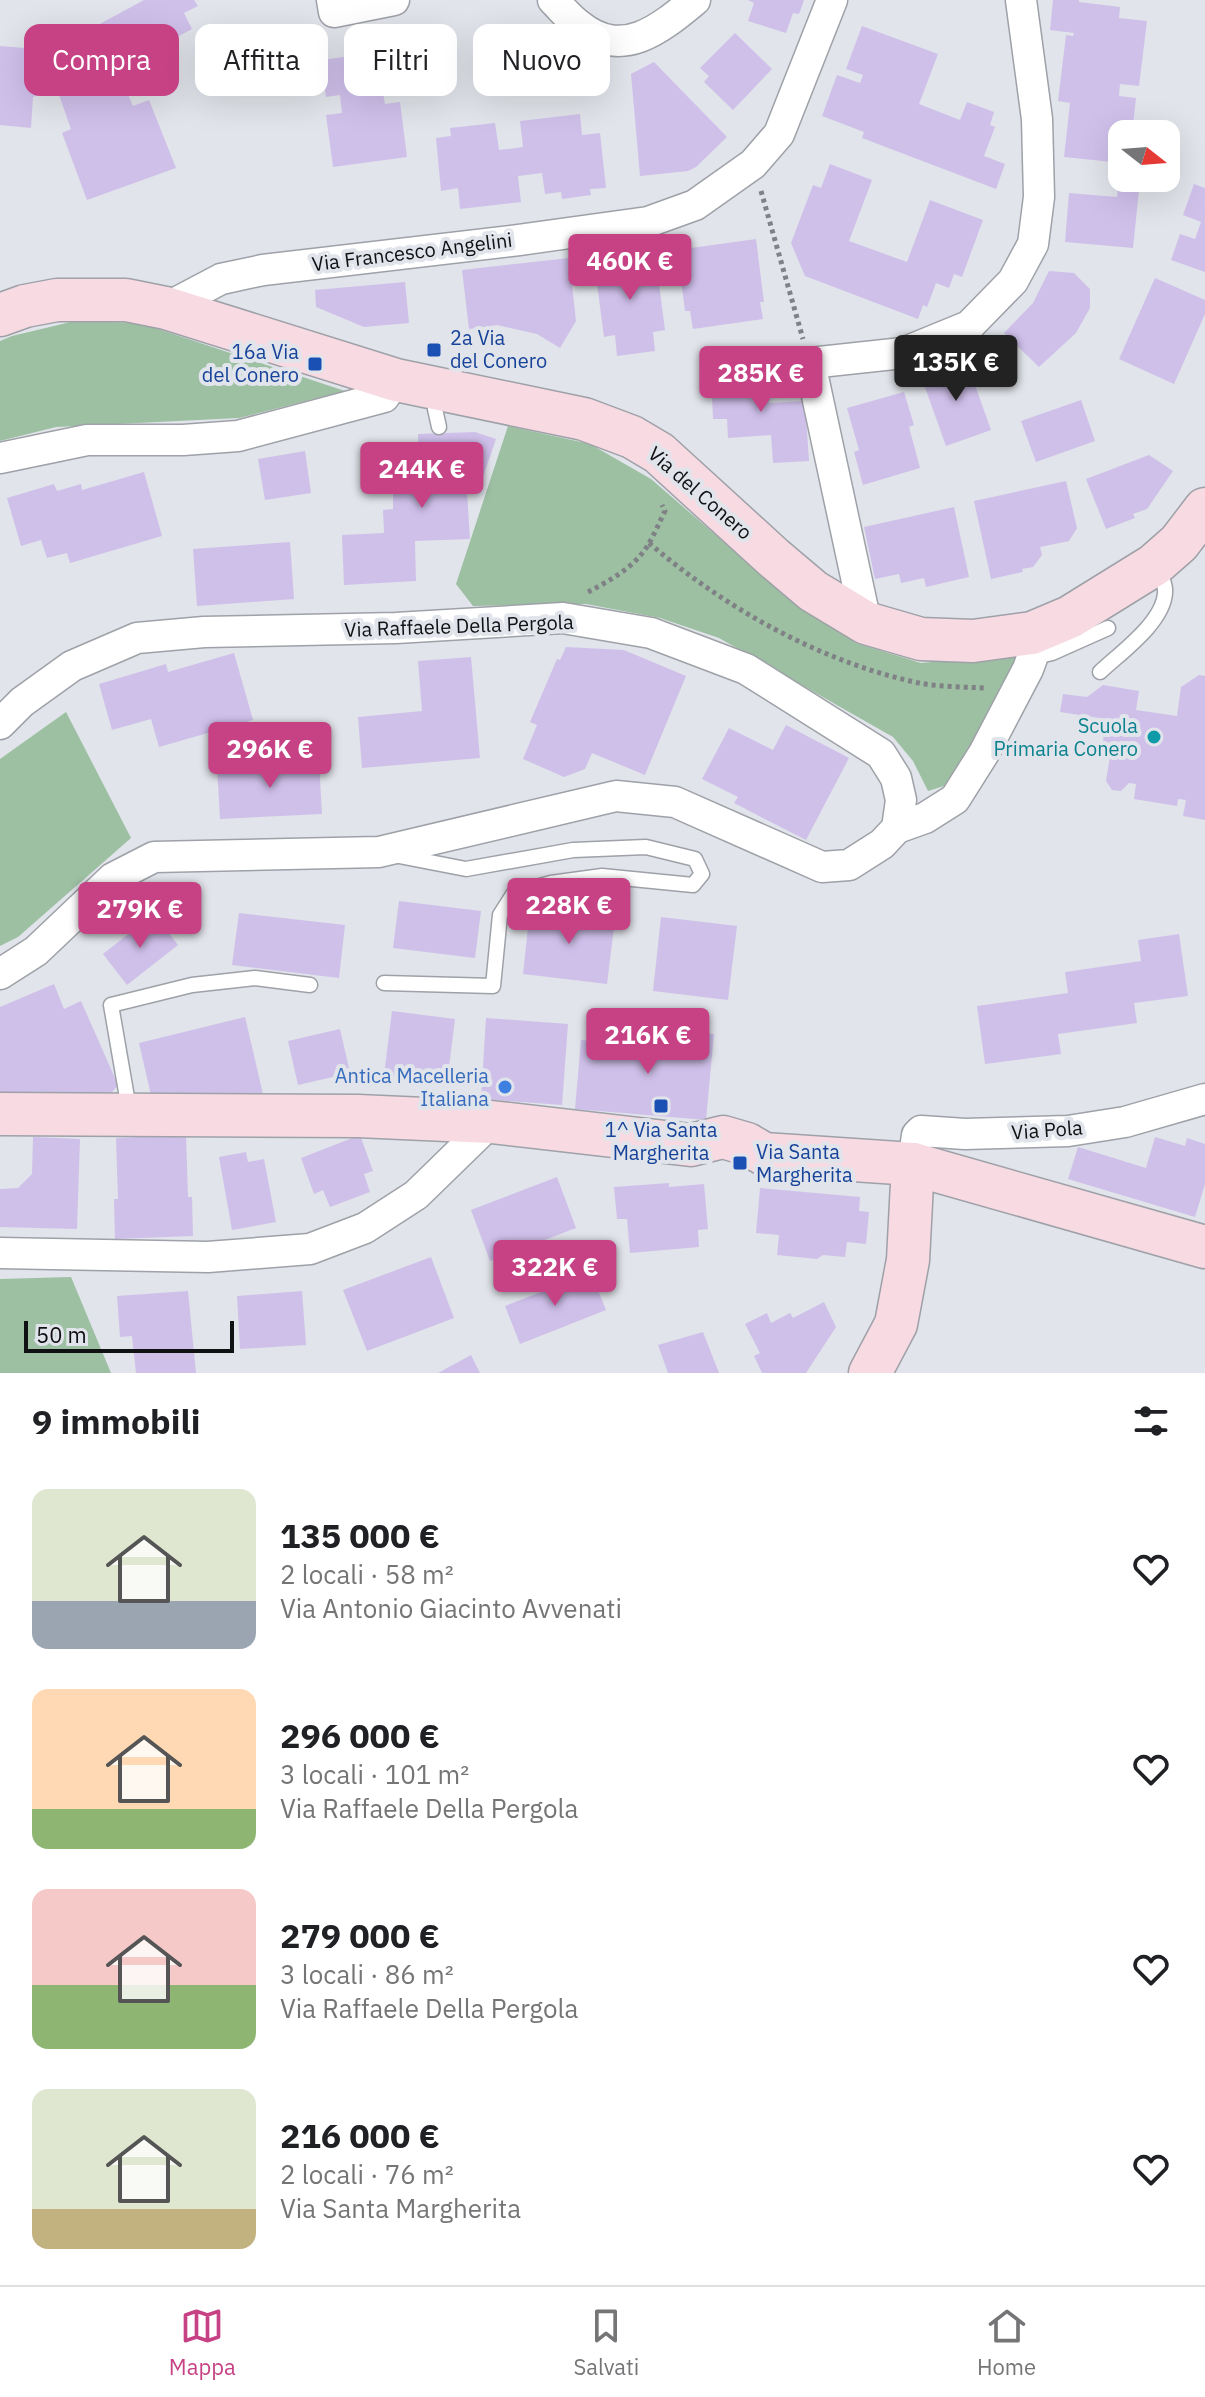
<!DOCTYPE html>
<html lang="it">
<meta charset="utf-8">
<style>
:root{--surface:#fff;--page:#f2f2f2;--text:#202124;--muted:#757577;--line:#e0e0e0;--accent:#c74285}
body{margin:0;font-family:"IBM Plex Sans",sans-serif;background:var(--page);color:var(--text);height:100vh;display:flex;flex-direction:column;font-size:30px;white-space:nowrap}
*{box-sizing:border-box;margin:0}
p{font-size:26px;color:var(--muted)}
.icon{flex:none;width:44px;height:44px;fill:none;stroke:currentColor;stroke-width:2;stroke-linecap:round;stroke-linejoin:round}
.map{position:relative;height:1373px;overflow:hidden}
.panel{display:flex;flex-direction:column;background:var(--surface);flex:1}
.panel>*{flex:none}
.top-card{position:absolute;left:24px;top:24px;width:800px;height:72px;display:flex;gap:16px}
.needle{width:52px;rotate:107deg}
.buttons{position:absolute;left:1108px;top:120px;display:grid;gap:16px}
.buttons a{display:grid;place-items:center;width:72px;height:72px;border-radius:16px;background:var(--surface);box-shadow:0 8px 32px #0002;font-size:40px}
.scale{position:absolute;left:24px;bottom:20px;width:210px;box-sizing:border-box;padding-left:8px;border:4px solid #101113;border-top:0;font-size:22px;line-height:28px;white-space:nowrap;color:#101113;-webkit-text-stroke:6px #e1e4ea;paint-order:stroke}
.price{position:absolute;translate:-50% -68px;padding:0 18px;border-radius:8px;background:var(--accent);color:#fff;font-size:26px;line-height:52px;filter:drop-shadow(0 2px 4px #0008)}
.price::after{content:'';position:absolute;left:50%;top:48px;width:24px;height:18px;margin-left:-12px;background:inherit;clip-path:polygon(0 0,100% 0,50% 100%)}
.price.current{background:#222;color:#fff}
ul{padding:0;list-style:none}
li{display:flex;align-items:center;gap:24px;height:200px;padding:0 32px}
li span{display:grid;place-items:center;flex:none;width:224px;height:160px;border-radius:16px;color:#555}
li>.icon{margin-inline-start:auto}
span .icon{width:96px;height:96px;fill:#fffc;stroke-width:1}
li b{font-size:34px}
h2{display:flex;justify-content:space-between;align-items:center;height:96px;padding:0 32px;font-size:34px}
.pill{padding:0 28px;border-radius:16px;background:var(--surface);box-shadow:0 8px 32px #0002;font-size:28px;line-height:72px}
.pill.current{background:var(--accent);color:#fff}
.menu{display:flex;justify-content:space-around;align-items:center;height:112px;border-top:2px solid var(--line);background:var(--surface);font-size:22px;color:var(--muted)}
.menu a{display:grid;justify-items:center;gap:4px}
.menu .current{color:var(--accent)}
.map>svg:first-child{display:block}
.green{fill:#9dc0a3}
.building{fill:#cfc0ea}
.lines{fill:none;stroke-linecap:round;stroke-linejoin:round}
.lane-casing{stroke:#9ea1a7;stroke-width:17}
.street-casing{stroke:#9ea1a7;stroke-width:33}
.secondary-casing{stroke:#9ea1a7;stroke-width:45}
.path{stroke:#7f8185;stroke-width:5;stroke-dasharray:4 4;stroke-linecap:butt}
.lane{stroke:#fff;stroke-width:14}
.street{stroke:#fff;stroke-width:30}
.secondary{stroke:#f8dae3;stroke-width:42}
.transit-dot{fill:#1a4fb4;stroke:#e1e4ea;stroke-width:3}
.culture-dot{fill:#0f9aa8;stroke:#e1e4ea;stroke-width:3}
.shop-dot{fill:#3f7fe0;stroke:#e1e4ea;stroke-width:3}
.labels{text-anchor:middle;stroke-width:8;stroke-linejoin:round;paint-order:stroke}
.street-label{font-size:20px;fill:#101113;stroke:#e1e4ea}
.transit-label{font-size:20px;fill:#164399;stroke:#e1e4ea;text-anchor:start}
.culture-label{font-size:20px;fill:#0d838f;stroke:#e1e4ea;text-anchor:end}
.shop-label{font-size:20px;fill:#366cbe;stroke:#e1e4ea;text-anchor:end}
</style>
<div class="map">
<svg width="1205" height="1373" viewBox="0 0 1205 1373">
<rect width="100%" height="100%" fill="#e1e4ea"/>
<g class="green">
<path d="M75 321 140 323 345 391 239 418 56 427 0 441V341L12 336Z"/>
<path d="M508 426 590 444 651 479 799 607 856 643 921 663 1015 654 1016 665 960 781 928 791 913 761 893 737 719 638 660 618 586 604 473 606 456 584Z"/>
<path d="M66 712 131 838 18 937 0 946V759Z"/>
<path d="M71 1277 111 1373H0V1279Z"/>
</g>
<g class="building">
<path d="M144 0H194L198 6 184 13 192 29 132 61 124 46 110 53 96 26Z"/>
<path d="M748 0H804L799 14 793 13 786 33 748 21 754 3Z"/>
<path d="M1053 0H1079V2L1120 7 1119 18 1147 21 1139 86 1120 84 1119 96 1136 98 1132 134H1122V163L1064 157 1070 103 1058 101 1066 35 1073 36 1074 33 1050 30Z"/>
<path d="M862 26 938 54 919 104 960 120 967 102 994 112 990 125 995 127 984 156 1005 164 996 189 862 138 864 132 822 116 837 75 860 83 863 75 846 69Z"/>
<path d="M426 28 433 81 382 88 385 104 400 102 407 157 333 167 326 115 342 113 340 95 326 97 321 60 367 54 365 36Z"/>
<path d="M735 33 772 69 733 110 704 82 709 76 700 68Z"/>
<path d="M0 46 38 49 39 55 52 50 66 85 33 97 31 128 0 125Z"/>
<path d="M654 62 727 137 696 167 688 171 640 176 631 74Z"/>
<path d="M118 72 133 106 149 100 176 168 87 200 62 133 71 129 58 92Z"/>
<path d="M580 114 582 135 600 133 606 188 590 189 591 195 562 199 561 192 545 194 542 173 518 176 521 202 460 209 458 188 441 191 436 138 451 136 450 128 495 123 499 150 523 147 520 121Z"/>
<path d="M830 164 872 180 849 241 907 262 930 200 983 220 962 277 954 274 949 288 936 283 927 307 923 305 918 319 805 276 791 243 813 185 821 188Z"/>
<path d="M1119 178 1140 180 1133 248 1065 242 1069 193 1117 197Z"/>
<path d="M1194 184 1205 188V272L1171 260 1180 234 1195 239 1201 222 1183 215Z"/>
<path d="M756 239 764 302H760L763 319 693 329 690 311H685L677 250Z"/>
<path d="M655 253 665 330 653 332 655 351 617 356 615 335 604 337 594 261Z"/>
<path d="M569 258 576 321 560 348 537 334 497 325 469 329 462 270Z"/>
<path d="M1049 271 1074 273 1090 289V308L1076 333 1039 367 1004 333 1033 303Z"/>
<path d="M1155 278 1205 300V314L1174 384 1119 359Z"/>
<path d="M405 282 409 323 364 327 316 307 315 290Z"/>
<path d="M966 360 991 430 946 446 921 376Z"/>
<path d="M767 371 769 403 805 401 809 461 773 463 771 435 728 438 727 419H713L711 374Z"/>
<path d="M904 392 914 425 909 427 920 468 863 485 854 452 859 450 847 408Z"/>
<path d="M1081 400 1095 441 1036 462 1021 421Z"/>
<path d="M475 432 496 439 478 491 467 492 470 539 415 541 416 581 344 585 342 535 384 533 383 510 393 509V492L420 491 418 434Z"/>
<path d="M305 451 311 493 265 500 258 459Z"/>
<path d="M1149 455 1173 471 1147 509 1133 514 1135 518 1106 529 1086 479Z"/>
<path d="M144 472 162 536 70 563 67 553 47 558 41 540 21 546 7 498 54 484 57 491 81 484 82 490Z"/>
<path d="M1066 481 1077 528 1069 541 1040 547 1042 555 1033 567 1022 569 1023 572 991 579 974 501Z"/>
<path d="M954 507 969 577 926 587 924 578 901 583 899 574 875 579 864 527Z"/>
<path d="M290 542 294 599 197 606 193 549Z"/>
<path d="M566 647 624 650 686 676 645 775 592 753 585 769 564 777 523 759 537 725 530 722 557 659 560 660Z"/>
<path d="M234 653 253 720 159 747 151 719 112 730 99 684 166 664 168 672Z"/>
<path d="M471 657 480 758 362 768 358 717 422 711 418 661Z"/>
<path d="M1199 675 1205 676V820L1183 816 1186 800 1178 799 1177 806 1134 799 1136 784 1129 783 1121 791 1112 790 1106 781 1110 756 1101 755 1106 719 1060 712 1063 694 1087 697 1103 685 1139 691 1136 710 1177 716 1181 687Z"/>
<path d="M786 725 849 758 806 840 734 803 738 797 702 779 729 728 773 750Z"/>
<path d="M319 761 322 814 220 819 217 766Z"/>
<path d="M399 901 481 911 475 958 393 948Z"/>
<path d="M530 909 615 919 607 984 523 974Z"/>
<path d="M239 913 345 925 339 978 232 965Z"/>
<path d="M154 914 178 945 127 985 103 954Z"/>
<path d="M661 917 737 926 728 1000 653 991Z"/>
<path d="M1179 934 1188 996 1134 1003 1137 1023 1058 1034 1061 1054 985 1064 977 1006 1068 993 1065 972 1141 961 1138 940Z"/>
<path d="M54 984 64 1009 81 1001 118 1085 108 1097 0 1095V1007Z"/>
<path d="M392 1011 455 1019 447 1083 384 1075Z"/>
<path d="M245 1017 263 1094 151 1095 139 1043Z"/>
<path d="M486 1018 568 1024 562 1105 481 1099Z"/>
<path d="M658 1028 714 1034 706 1120 575 1109 581 1040 656 1047Z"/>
<path d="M340 1029 350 1073 298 1085 288 1041Z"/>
<path d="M186 1135 188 1197H192L193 1236 115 1239 114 1199H118L116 1138Z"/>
<path d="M360 1135 373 1171 364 1174 370 1192 330 1207 323 1190 314 1194 301 1158Z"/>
<path d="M33 1137 80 1139 77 1229 0 1227V1189L18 1188 32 1174Z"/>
<path d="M1155 1137 1185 1146 1187 1138 1205 1144V1184L1195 1217 1068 1179 1078 1147 1146 1168Z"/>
<path d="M246 1152 248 1162 264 1159 276 1222 232 1230 219 1157Z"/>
<path d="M557 1177 576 1228 490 1261 471 1210Z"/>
<path d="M669 1183V1187L704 1184 708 1229 698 1230 699 1247 630 1253 627 1219H617L614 1187Z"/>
<path d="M760 1188 860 1197 859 1211 869 1212 866 1244 847 1242 845 1257 823 1255 817 1259 777 1255 779 1235 756 1233Z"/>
<path d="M431 1257 454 1318 367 1351 343 1290Z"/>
<path d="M591 1273 606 1310 520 1344 505 1306Z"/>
<path d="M188 1291 196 1373H136L132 1336 120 1337 117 1296Z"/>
<path d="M302 1291 306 1345 240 1349 237 1296Z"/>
<path d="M824 1302 836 1327 806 1373H762L754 1356 760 1353 745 1324 767 1313 771 1323 790 1313 793 1318Z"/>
<path d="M703 1332 719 1373H668L658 1345Z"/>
<path d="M471 1355 480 1373H438Z"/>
</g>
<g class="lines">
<defs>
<g id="lane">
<path d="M436 392 435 409 439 427"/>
<path d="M1032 658 1052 653 1108 628"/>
<path d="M1100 672C1120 653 1163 623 1165 593 1166 585 1161 576 1157 569"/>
<path d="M384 983 493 986 500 915 514 893 551 883 602 876 693 885 702 874 695 859 646 847 573 850 466 869 399 856"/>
<path d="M129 1109 111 1005 192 985 255 978 310 985"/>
</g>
<g id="street">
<path d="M332 0 334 12 394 0"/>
<path d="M553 0C562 9 570 19 580 26 623 60 660 29 695 0"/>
<path d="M166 308 221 279 263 270 519 240 648 222 695 205 753 164 779 134 832 0"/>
<path d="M0 458 87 440H183L238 436 384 397 396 380"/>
<path d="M866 623 810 363 903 353 969 326 1013 281 1033 244 1039 197 1037 119 1021 0"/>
<path d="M0 724 22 702 72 666 137 638 204 632 396 628 563 618 651 633 746 669 881 754 896 778 901 800 897 828"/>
<path d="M0 974 36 951 113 878 154 857 379 852 616 796 675 802 822 867 849 865 882 844 897 828 925 818 955 799 984 753 1028 669 1032 658V633"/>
<path d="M913 1164 917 1135 921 1131 965 1134 1068 1131 1125 1122 1205 1099"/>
<path d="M0 1253 208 1257 310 1249 365 1228 416 1195 491 1122"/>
</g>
<g id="secondary">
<path d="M0 315 25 306 57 300H126L166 308 396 380 584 419 632 437 659 453 774 558 813 591 866 623 921 639 973 641 1032 633 1070 617 1154 565 1179 543 1205 509"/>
<path d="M0 1114 358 1116 491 1122 691 1145 723 1137 747 1144 764 1154 913 1164 1205 1247"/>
<path d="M870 1373 896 1324 908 1260 913 1164"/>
</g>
</defs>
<use href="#lane" class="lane-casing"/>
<use href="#street" class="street-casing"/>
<use href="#secondary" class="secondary-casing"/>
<g class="path">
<path d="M761 191 803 339"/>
<path d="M649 543C725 608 820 662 919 683 940 687 964 687 986 688"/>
<path d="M588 592C609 581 635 567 648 545 654 535 659 523 665 511L662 505"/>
</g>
<use href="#lane" class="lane"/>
<use href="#street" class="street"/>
<use href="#secondary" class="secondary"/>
</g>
<g class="transit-dot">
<rect x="426" y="342" width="16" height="16" rx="4"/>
<rect x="307" y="356" width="16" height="16" rx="4"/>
<rect x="653" y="1098" width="16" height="16" rx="4"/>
<rect x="732" y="1155" width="16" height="16" rx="4"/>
</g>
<circle class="culture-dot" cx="1154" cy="737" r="8"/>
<circle class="shop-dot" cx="505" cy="1087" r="8"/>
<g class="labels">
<g class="street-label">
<text transform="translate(412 252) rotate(-7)" y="7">Via Francesco Angelini</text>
<text transform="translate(700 493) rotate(41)" y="7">Via del Conero</text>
<text transform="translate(459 626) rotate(-2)" y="7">Via Raffaele Della Pergola</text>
<text transform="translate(1047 1130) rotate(-4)" y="7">Via Pola</text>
</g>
<g class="transit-label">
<text x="450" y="345">2a Via<tspan x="450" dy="23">del Conero</tspan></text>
<text x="299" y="359" text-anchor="end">16a Via<tspan x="299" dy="23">del Conero</tspan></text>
<text x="661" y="1137" text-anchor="middle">1^ Via Santa<tspan x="661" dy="23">Margherita</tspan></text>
<text x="756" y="1159">Via Santa<tspan x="756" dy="23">Margherita</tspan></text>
</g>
<g class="culture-label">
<text x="1138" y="733">Scuola<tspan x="1138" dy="23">Primaria Conero</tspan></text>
</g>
<g class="shop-label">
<text x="489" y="1083">Antica Macelleria<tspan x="489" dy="23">Italiana</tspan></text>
</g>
</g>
</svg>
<div class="buttons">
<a><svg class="needle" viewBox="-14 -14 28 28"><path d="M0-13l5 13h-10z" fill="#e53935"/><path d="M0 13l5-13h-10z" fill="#757577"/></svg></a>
</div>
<div class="scale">50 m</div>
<b class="price" style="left:630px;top:302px">460K €</b>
<b class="price current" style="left:956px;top:403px">135K €</b>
<b class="price" style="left:761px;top:414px">285K €</b>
<b class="price" style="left:422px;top:510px">244K €</b>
<b class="price" style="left:270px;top:790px">296K €</b>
<b class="price" style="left:569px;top:946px">228K €</b>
<b class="price" style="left:140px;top:950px">279K €</b>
<b class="price" style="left:648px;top:1076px">216K €</b>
<b class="price" style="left:555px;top:1308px">322K €</b>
<div class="top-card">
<a class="pill current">Compra</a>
<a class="pill">Affitta</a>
<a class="pill">Filtri</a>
<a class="pill">Nuovo</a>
</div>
</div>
<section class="panel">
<h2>9 immobili<svg class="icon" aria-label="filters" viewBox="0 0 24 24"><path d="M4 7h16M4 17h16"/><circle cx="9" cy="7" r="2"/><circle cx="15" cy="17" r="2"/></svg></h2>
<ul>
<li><span style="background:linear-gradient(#dfe7d0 70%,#9aa5b1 0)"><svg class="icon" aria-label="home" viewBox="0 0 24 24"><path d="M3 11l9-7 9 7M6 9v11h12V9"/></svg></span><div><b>135 000 €</b><p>2 locali · 58 m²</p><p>Via Antonio Giacinto Avvenati</p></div><svg class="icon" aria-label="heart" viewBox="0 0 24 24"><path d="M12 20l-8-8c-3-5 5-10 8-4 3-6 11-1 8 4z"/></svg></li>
<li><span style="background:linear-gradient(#ffd9b3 75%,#8fb573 0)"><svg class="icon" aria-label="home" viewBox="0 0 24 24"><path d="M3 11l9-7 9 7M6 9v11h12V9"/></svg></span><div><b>296 000 €</b><p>3 locali · 101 m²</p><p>Via Raffaele Della Pergola</p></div><svg class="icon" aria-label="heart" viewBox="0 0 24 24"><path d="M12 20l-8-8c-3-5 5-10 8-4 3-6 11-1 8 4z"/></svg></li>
<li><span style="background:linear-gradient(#f6c9c9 60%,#8fb573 0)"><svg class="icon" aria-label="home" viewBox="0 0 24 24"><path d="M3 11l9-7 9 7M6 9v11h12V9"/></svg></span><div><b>279 000 €</b><p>3 locali · 86 m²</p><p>Via Raffaele Della Pergola</p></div><svg class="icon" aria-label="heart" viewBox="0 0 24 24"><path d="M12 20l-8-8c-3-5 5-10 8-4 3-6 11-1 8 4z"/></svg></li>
<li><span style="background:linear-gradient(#dfe7d0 75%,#c2b280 0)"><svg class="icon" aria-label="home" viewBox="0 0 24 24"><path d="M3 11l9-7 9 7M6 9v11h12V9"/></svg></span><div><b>216 000 €</b><p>2 locali · 76 m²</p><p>Via Santa Margherita</p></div><svg class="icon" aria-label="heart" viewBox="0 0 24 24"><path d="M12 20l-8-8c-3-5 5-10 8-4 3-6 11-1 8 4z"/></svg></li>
</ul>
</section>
<nav class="menu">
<a class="current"><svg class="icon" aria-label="map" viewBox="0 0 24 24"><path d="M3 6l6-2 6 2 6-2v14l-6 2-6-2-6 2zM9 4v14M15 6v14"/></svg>Mappa</a>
<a><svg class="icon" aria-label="saved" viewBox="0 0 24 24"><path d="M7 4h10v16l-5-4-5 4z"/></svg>Salvati</a>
<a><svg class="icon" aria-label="home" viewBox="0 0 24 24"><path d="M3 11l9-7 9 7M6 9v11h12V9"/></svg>Home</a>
</nav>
